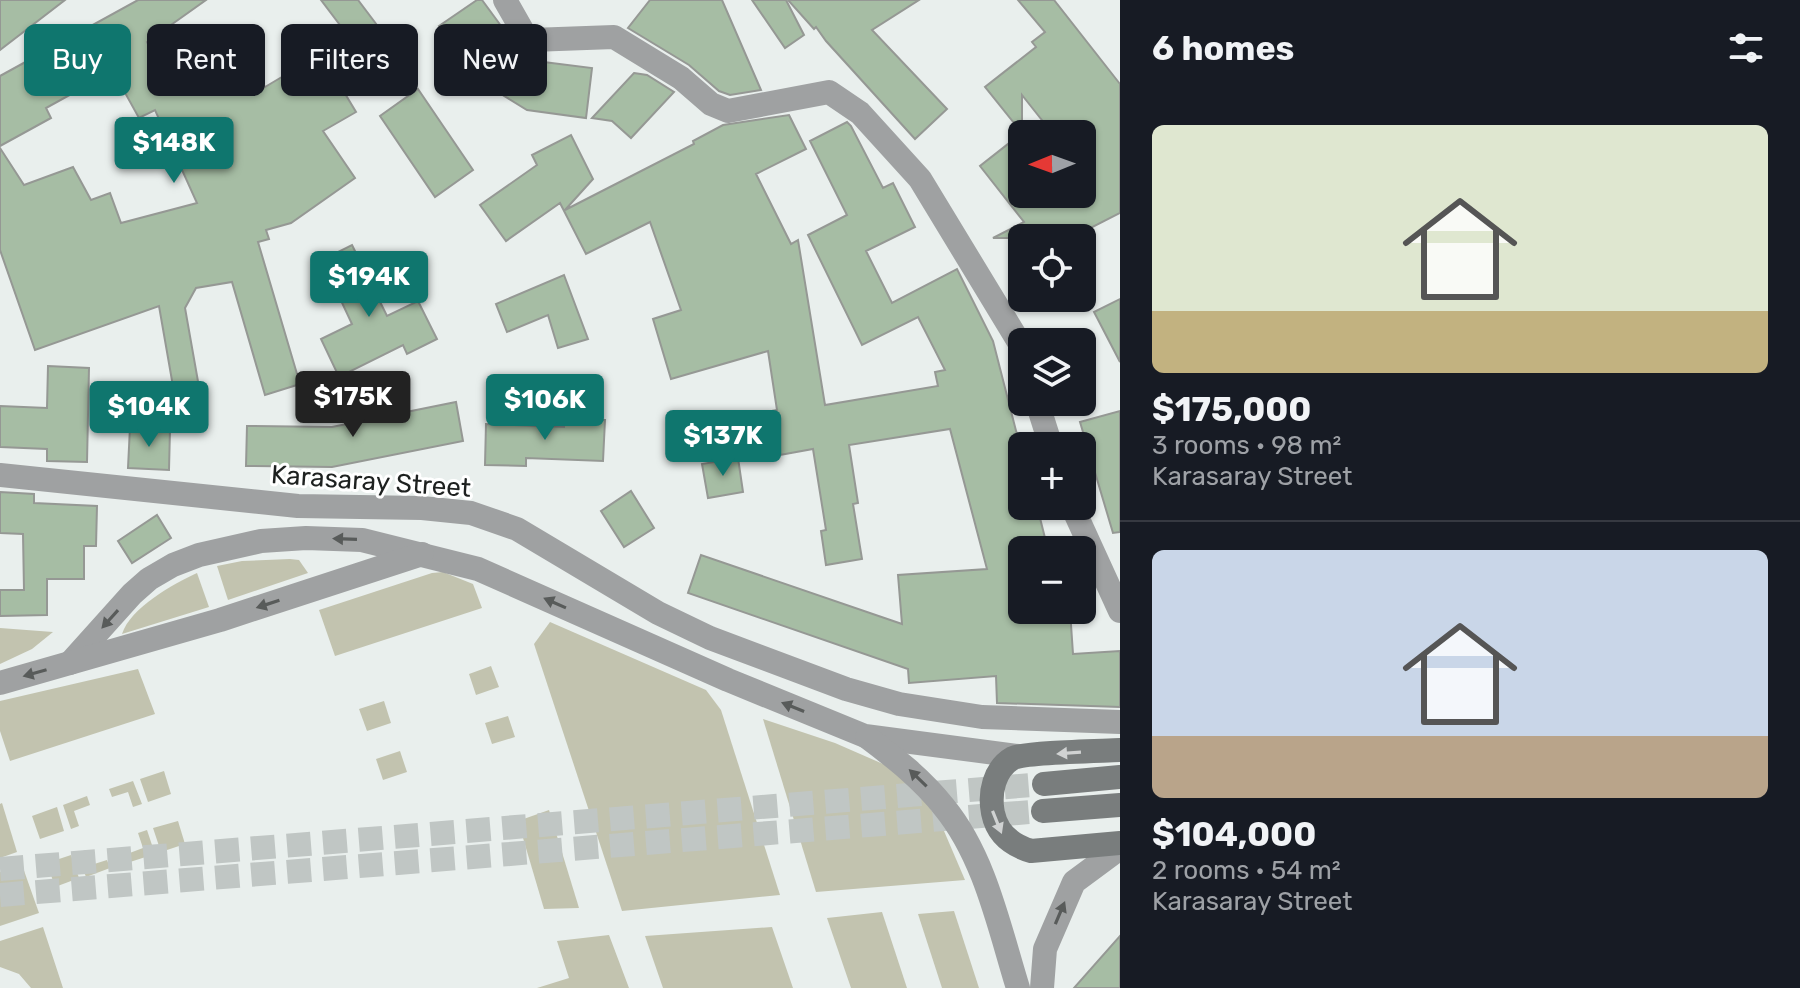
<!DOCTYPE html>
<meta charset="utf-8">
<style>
:root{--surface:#171b24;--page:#242831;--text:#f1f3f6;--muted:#9ea1a6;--line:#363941;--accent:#0f766e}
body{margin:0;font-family:Rubik,sans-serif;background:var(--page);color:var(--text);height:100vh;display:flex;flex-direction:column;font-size:30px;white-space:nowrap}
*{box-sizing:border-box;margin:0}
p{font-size:26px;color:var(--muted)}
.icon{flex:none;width:44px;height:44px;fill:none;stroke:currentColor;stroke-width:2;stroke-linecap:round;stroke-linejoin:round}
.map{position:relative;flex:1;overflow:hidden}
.sheet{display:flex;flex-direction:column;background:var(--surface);width:680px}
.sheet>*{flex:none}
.top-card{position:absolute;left:24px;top:24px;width:760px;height:72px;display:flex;gap:16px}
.needle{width:52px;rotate:269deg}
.fabs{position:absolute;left:1008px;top:120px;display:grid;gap:16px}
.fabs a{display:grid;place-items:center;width:88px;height:88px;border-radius:12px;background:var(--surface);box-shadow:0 2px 6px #0004;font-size:40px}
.price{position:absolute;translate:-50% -68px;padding:0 18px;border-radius:8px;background:var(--accent);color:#fff;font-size:26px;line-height:52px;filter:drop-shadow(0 2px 4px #0008)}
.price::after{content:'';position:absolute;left:50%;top:48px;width:24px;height:18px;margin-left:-12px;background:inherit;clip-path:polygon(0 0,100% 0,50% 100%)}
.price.on{background:#222;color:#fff}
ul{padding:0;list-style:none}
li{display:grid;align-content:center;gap:16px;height:424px;padding:0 32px}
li+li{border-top:2px solid var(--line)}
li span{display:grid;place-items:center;height:248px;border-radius:12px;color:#555}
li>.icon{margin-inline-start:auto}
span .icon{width:144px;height:144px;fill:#fffc;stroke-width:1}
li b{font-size:34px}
h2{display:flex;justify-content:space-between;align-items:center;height:96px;padding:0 32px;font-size:34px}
.chip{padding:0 28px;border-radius:12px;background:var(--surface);box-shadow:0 2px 6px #0004;font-size:28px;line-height:72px}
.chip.on{background:var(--accent);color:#fff}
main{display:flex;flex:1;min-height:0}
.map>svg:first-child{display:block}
.green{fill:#c2c3af}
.building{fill:#a6bda4;stroke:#959894;stroke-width:2;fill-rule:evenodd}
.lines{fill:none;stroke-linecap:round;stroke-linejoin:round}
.secondary-tunnel{stroke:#c0c6c4;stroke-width:24;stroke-dasharray:24 12;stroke-linecap:butt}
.street{stroke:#9fa1a2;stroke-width:24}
.secondary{stroke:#797d7d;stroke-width:24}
.oneway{fill:#585b5a}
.oneway2{fill:#d0d2d2}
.labels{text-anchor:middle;stroke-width:6;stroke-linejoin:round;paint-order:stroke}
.street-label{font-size:26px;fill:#1e2120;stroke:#fff}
</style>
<main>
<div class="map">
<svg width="1120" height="988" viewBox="0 0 1120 988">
<rect width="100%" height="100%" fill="#e9efed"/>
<g class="green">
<path d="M290 559 299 560 308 573 228 600 217 566 242 561Z"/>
<path d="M443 572 473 584 482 608 335 656 319 610 432 573Z"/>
<path d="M197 573 209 607 122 634C130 608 173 584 197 573Z"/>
<path d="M550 622 706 690 721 710 780 895 622 911 534 644Z"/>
<path d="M0 628 53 632 32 649 0 664Z"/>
<path d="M491 666 499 687 476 695 469 674Z"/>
<path d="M138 669 155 714 10 761 0 731V701Z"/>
<path d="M384 701 391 723 367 731 359 709Z"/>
<path d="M508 716 515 737 492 744 485 723Z"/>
<path d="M763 719 835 743 906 774 941 824 965 880 816 892Z"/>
<path d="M400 751 407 772 383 780 376 759Z"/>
<path d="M164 771 171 794 148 802 140 779Z"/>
<path d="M133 781 142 804 133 807 128 792 112 797 109 789Z"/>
<path d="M87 796 90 805 74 811 79 826 71 829 63 805Z"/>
<path d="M2 803 17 852 0 858V804Z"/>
<path d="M57 807 64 831 40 839 32 816Z"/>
<path d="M549 810 579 908 544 909 518 821Z"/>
<path d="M178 821 185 844 161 852 153 828Z"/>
<path d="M147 830 155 854 130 862 127 854 143 848 138 833Z"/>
<path d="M86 850 91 865 107 860 110 868 86 877 77 853Z"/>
<path d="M71 855 79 878 55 887 47 863Z"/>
<path d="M22 865 39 913 0 926V872Z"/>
<path d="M954 911 979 988H942L918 914Z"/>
<path d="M882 912 907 988H851L827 918Z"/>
<path d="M43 927 63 988H31L19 974 0 967V941Z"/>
<path d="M772 927 793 988H663L645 936Z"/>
<path d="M609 935 629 988H537L569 978 557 941Z"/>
</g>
<g class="building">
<path d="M0 0H65L0 50Z"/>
<path d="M138 0H206L147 42 171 87 234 43 265 87 349 37 321 0H358L386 37 335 77 356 112 323 131 355 178 291 223 266 230 269 239 258 242 300 384 265 395 232 282 196 288 185 308 199 387 174 392 159 306 35 350 0 250V148L24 185 73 167 91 200 110 193 121 223 197 203 155 110 139 118 113 71 46 108 51 118 0 146V76Z"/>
<path d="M477 0H482L518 49 534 56 528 60 592 68 586 118 527 110 475 78 439 26Z"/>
<path d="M650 0H722L761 90 730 95 719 91 689 65 628 28Z"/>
<path d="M752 0H786L804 35 785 48Z"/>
<path d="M788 0H919L872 30 947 109 915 139 826 41 816 27 814 29Z"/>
<path d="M1018 0H1054L1120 84V213L1071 238H993L1024 222 980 166 1022 133 985 87 1036 47 1032 42 1045 32ZM1022 95 1053 134H1082V194H1022Z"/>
<path d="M634 73 647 75 674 92 631 138 612 121 592 118Z"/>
<path d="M418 89 473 170 435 197 380 116Z"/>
<path d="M789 115 806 149 756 174 791 244 798 240 825 405 938 386 935 372 945 370 918 317 862 345 808 235 847 215 810 141 847 122 851 126 883 188 893 183 915 227 866 251 892 303 957 269 993 341 1022 454V506H1037L1048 550H1022V610H1070L1073 654 1120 651V707L997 703 996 676 909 683 908 669 688 593 701 555 902 624 898 575 987 569 950 429 849 445 858 503 853 504 862 559 826 565 821 531 826 530 813 449 758 459 751 415 777 410 768 351 671 379 653 319 681 310 650 222 586 254 560 203 506 241 480 205 537 165 532 155 571 135 593 179 565 210 694 144 693 141 723 125Z"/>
<path d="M352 245 387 316 418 301 437 339 407 354 403 345 339 377 321 339 352 324 322 260Z"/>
<path d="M564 275 588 339 558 348 548 315 507 332 496 304Z"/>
<path d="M1120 299V362L1094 312Z"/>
<path d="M48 366 89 368 87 462 47 461V449L0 447V406L47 408Z"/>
<path d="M456 402 463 441 332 467 246 466 247 426 332 427Z"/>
<path d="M1120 411V532L1113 533 1080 422Z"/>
<path d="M564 419 605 420 603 461 526 458V466L485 465 486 424 564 427Z"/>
<path d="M130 427 170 429 169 470 128 468Z"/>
<path d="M738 458 743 492 708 498 702 464Z"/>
<path d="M631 491 654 528 624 547 601 511Z"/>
<path d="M0 492 34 494V503L97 506 96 546H84V579H47V615L0 616V590H24L23 534 0 533Z"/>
<path d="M157 515 171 538 132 563 118 541Z"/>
<path d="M1120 936V988H1074Z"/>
</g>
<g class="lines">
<g class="secondary-tunnel">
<path d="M0 869 1044 784"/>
<path d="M0 895 1043 811"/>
</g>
<g class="street">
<path d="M505 0 526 37 531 40 614 37 681 78 711 104 728 111 829 92 860 113 920 179 1022 347"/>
<path d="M1037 402 1051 446"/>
<path d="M0 475 298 506 422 508 471 513 517 529 658 613 710 638 846 689 899 704 982 717 1120 722"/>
<path d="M1072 506 1120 611"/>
<path d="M70 663 132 594 149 579 173 565 199 555 261 541 306 538 362 540 478 569 728 680 865 736 1018 756"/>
<path d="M0 683 220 620 422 554"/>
<path d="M867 737C895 758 922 779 944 807 985 857 999 927 1018 988"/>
<path d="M1042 988 1045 949 1074 882 1120 848"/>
</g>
<g class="secondary">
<path d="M1120 750C1100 751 1027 752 1013 758 994 769 989 793 993 813 997 833 1011 845 1031 851L1120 843"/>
<path d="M1044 784 1120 777"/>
<path d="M1043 811 1120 805"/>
</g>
</g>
<defs><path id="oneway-solid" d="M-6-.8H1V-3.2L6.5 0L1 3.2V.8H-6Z" transform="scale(2)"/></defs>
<g class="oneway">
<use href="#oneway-solid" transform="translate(345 539) rotate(-178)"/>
<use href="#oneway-solid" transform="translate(555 603) rotate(-156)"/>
<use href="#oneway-solid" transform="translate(268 604) rotate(162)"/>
<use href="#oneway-solid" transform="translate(110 619) rotate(132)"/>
<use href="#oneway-solid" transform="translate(35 673) rotate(164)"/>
<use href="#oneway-solid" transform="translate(793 707) rotate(-158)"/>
<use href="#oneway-solid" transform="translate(918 778) rotate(-136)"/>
<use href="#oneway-solid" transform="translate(1060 913) rotate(-67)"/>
</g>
<g class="oneway2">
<use href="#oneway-solid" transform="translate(1069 753) rotate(176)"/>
<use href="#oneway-solid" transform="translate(997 822) rotate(68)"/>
</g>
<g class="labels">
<g class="street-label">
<text transform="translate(371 481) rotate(4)" y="9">Karasaray Street</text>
</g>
</g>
</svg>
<div class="fabs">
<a><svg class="needle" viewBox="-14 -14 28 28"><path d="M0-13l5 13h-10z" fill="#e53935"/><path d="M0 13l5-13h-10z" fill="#9ea1a6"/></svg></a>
<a><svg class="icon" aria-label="locate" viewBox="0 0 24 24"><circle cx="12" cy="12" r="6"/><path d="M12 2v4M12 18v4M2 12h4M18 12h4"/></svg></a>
<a><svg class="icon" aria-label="layers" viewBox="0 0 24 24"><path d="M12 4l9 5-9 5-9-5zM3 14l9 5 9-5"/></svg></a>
<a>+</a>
<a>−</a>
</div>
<b class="price" style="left:174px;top:185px">$148K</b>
<b class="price" style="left:369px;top:319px">$194K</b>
<b class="price on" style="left:353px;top:439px">$175K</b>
<b class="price" style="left:545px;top:442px">$106K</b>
<b class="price" style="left:149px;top:449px">$104K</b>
<b class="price" style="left:723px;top:478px">$137K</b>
<div class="top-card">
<a class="chip on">Buy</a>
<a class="chip">Rent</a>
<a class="chip">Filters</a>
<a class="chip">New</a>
</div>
</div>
<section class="sheet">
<h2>6 homes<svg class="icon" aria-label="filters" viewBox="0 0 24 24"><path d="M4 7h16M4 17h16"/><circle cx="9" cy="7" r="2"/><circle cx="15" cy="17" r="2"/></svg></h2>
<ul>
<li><span style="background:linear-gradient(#dfe7d0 75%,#c2b280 0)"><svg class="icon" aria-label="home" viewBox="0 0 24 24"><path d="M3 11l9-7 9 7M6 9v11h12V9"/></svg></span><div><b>$175,000</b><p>3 rooms · 98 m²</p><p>Karasaray Street</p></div></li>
<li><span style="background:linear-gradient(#c9d6e8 75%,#b9a48a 0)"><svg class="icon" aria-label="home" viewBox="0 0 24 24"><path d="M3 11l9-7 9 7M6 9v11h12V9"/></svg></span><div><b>$104,000</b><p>2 rooms · 54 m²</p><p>Karasaray Street</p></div></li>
</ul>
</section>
</main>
